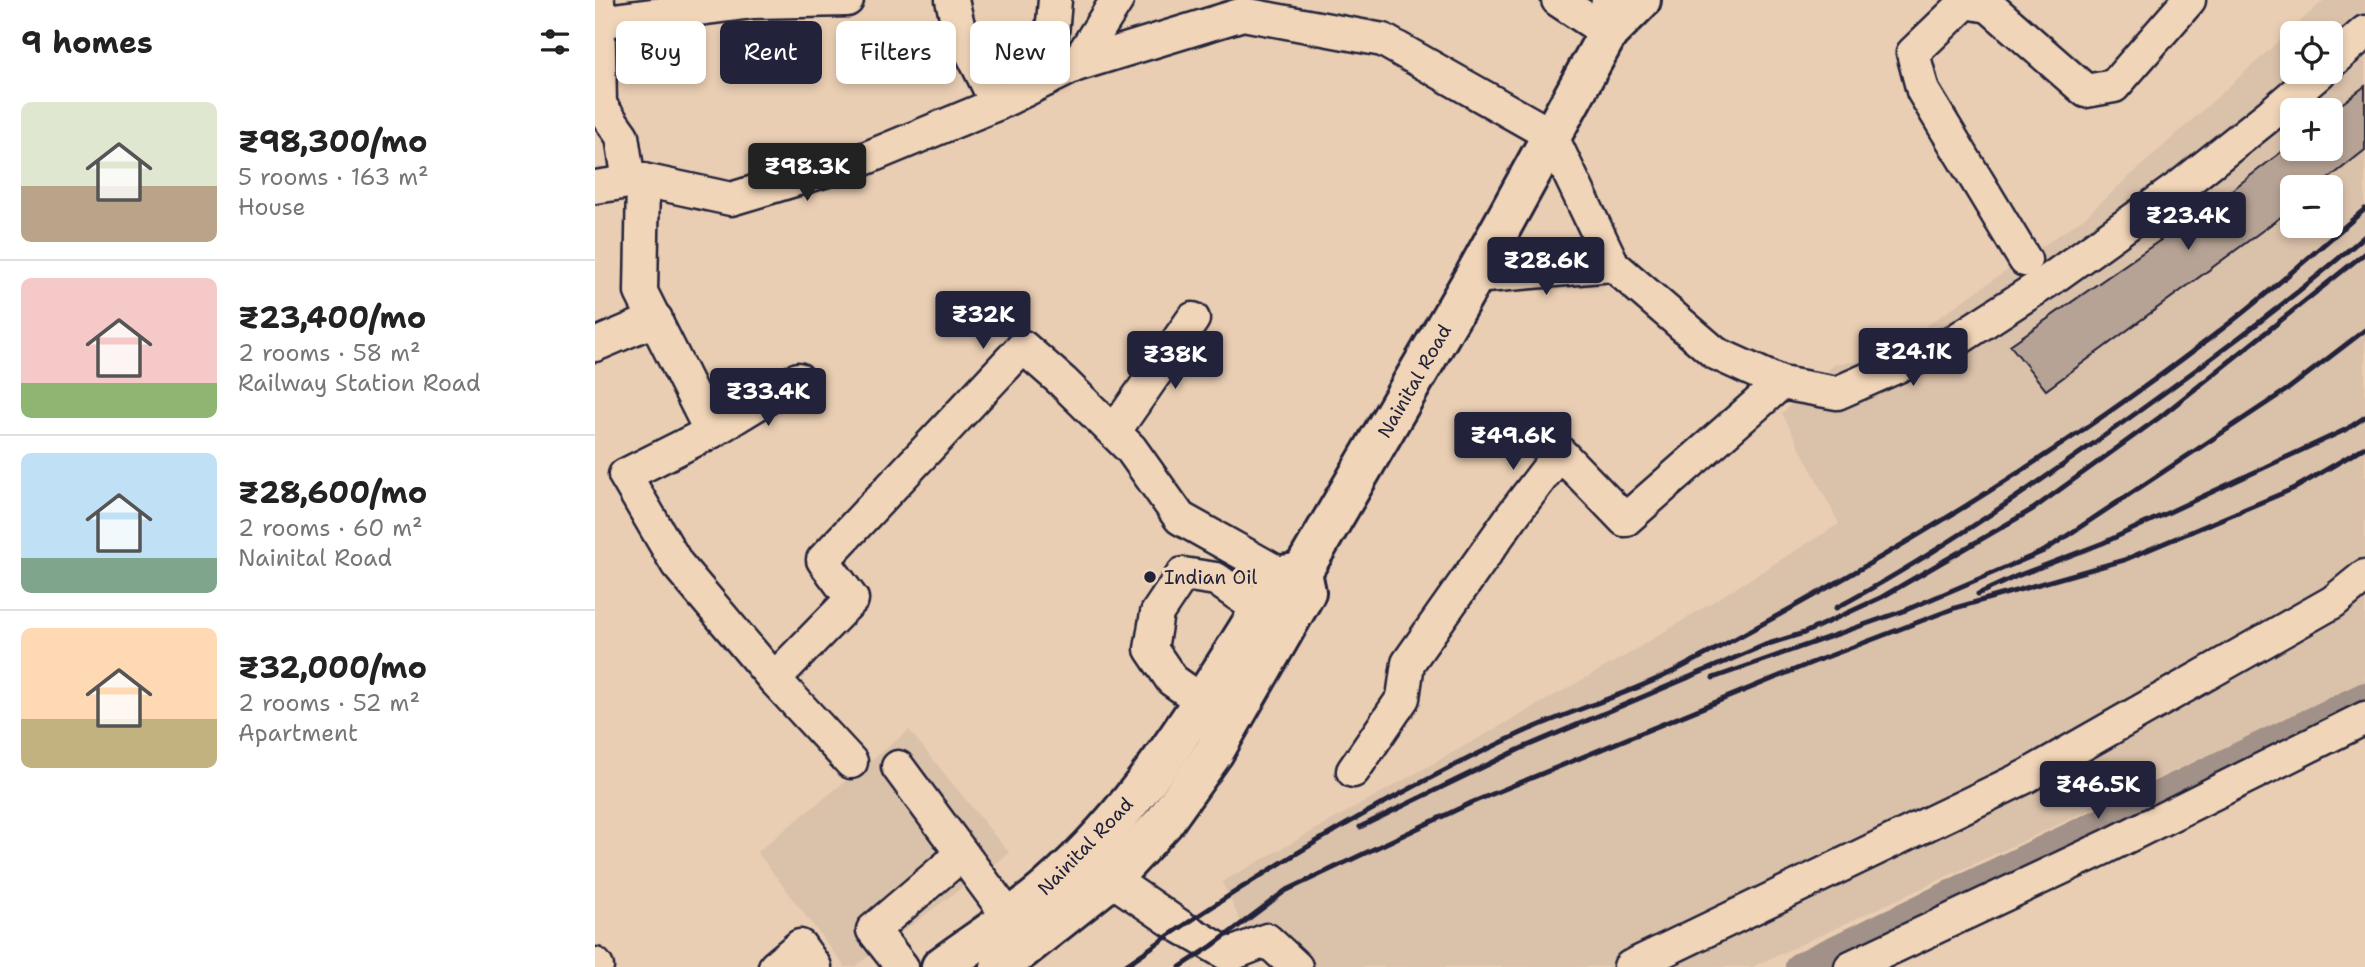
<!DOCTYPE html>
<meta charset="utf-8">
<style>
:root{--surface:#fff;--page:#f6f6f6;--text:#222;--muted:#767676;--line:#e0e0e0;--accent:#22223b}
body{margin:0;font-family:"Shantell Sans",sans-serif;background:var(--page);color:var(--text);height:100vh;display:flex;flex-direction:column;font-size:26px;white-space:nowrap}
*{box-sizing:border-box;margin:0}
p{font-size:23px;color:var(--muted)}
.icon{flex:none;width:38px;height:38px;fill:none;stroke:currentColor;stroke-width:2;stroke-linecap:round;stroke-linejoin:round}
.map{position:relative;flex:1;overflow:hidden}
.panel{display:flex;flex-direction:column;background:var(--surface);width:595px}
.panel>*{flex:none}
.top-card{position:absolute;left:21px;top:21px;width:665px;height:63px;display:flex;gap:14px}
.tools{position:absolute;left:1685px;top:21px;display:grid;gap:14px}
.tools a{display:grid;place-items:center;width:63px;height:63px;border-radius:10px;background:var(--surface);box-shadow:0 4px 10px #0003;font-size:35px}
.price{position:absolute;translate:-50% -60px;padding:0 16px;border-radius:7px;background:var(--accent);color:#fff;font-size:23px;line-height:46px;filter:drop-shadow(0 2px 4px #0008)}
.price::after{content:'';position:absolute;left:50%;top:42px;width:21px;height:16px;margin-left:-10px;background:inherit;clip-path:polygon(0 0,100% 0,50% 100%)}
.price.current{background:#222;color:#fff}
ul{padding:0;list-style:none}
li{display:flex;align-items:center;gap:21px;height:175px;padding:0 21px}
li+li{border-top:2px solid var(--line)}
li span{display:grid;place-items:center;flex:none;width:196px;height:140px;border-radius:10px;color:#555}
li>.icon{margin-inline-start:auto}
span .icon{width:84px;height:84px;fill:#fffc;stroke-width:1}
li b{font-size:30px}
h2{display:flex;justify-content:space-between;align-items:center;height:84px;padding:0 21px;font-size:30px}
.pill{padding:0 24px;border-radius:10px;background:var(--surface);box-shadow:0 4px 10px #0003;font-size:24px;line-height:63px}
.pill.current{background:var(--accent);color:#fff}
main{display:flex;flex:1;min-height:0}
.map>svg:first-child{display:block}
.built{fill:#dac1aa;fill-rule:evenodd}
.lines{fill:none;stroke-linecap:round;stroke-linejoin:round}
.canal{stroke:#a29188;stroke-width:30}
.building{fill:#b7a395;stroke:#22223b;stroke-width:2}
.minor-casing{stroke:#22223b;stroke-width:37}
.highway-casing{stroke:#22223b;stroke-width:44}
.minor{stroke:#f1d5b8;stroke-width:32}
.highway{stroke:#f1d5b8;stroke-width:38}
.rail{stroke:#22223b;stroke-width:5}
.poi-dot{fill:#22223b;stroke:#f1d5b8;stroke-width:2.5}
.labels{text-anchor:middle;stroke-width:6;stroke-linejoin:round;paint-order:stroke}
.street-label{font-size:19px;fill:#22223b;stroke:#f1d5b8}
.poi-label{font-size:19px;fill:#22223b;stroke:#f1d5b8;text-anchor:start}
</style>
<main>
<section class="panel">
<h2>9 homes<svg class="icon" aria-label="filters" viewBox="0 0 24 24"><path d="M4 7h16M4 17h16"/><circle cx="9" cy="7" r="2"/><circle cx="15" cy="17" r="2"/></svg></h2>
<ul>
<li><span style="background:linear-gradient(#dfe7d0 60%,#b9a48a 0)"><svg class="icon" aria-label="home" viewBox="0 0 24 24"><path d="M3 11l9-7 9 7M6 9v11h12V9"/></svg></span><div><b>₹98,300/mo</b><p>5 rooms · 163 m²</p><p>House</p></div></li>
<li><span style="background:linear-gradient(#f6c9c9 75%,#8fb573 0)"><svg class="icon" aria-label="home" viewBox="0 0 24 24"><path d="M3 11l9-7 9 7M6 9v11h12V9"/></svg></span><div><b>₹23,400/mo</b><p>2 rooms · 58 m²</p><p>Railway Station Road</p></div></li>
<li><span style="background:linear-gradient(#bfe0f5 75%,#7fa58c 0)"><svg class="icon" aria-label="home" viewBox="0 0 24 24"><path d="M3 11l9-7 9 7M6 9v11h12V9"/></svg></span><div><b>₹28,600/mo</b><p>2 rooms · 60 m²</p><p>Nainital Road</p></div></li>
<li><span style="background:linear-gradient(#ffd9b3 65%,#c2b280 0)"><svg class="icon" aria-label="home" viewBox="0 0 24 24"><path d="M3 11l9-7 9 7M6 9v11h12V9"/></svg></span><div><b>₹32,000/mo</b><p>2 rooms · 52 m²</p><p>Apartment</p></div></li>
</ul>
</section>
<div class="map">
<svg width="1770" height="967" viewBox="0 0 1770 967">
<rect width="100%" height="100%" fill="#e9ceb3"/>
<filter id="ink" filterUnits="userSpaceOnUse"><feTurbulence type="fractalNoise" baseFrequency=".0143" numOctaves="2"/><feDisplacementMap in="SourceGraphic" scale="14" xChannelSelector="R" yChannelSelector="G"/><feConvolveMatrix kernelMatrix="1 2 1 2 8 2 1 2 1" color-interpolation-filters="sRGB"/></filter>
<g filter="url(#ink)">
<g class="built">
<path d="M1729 0H1770V682L1157 967H674L652 935 627 882 1035 653 1244 524 1187 413 1240 364 1283 359 1490 217ZM1698 33H1736V72H1698ZM1698 110H1736V149H1698ZM1698 187H1736V226H1698Z"/>
<path d="M314 730 414 853 259 967H250L162 852Z"/>
</g>
<g class="lines">
<path class="canal" d="M1205 967 1770 697"/>
</g>
<path class="building" d="M1770 86V150L1723 187H1698V208L1451 390 1415 345 1633 193 1698 143V149H1736V112Z"/>
<g class="lines">
<defs>
<g id="minor">
<path d="M357 0 363 25 402 104"/>
<path d="M963 0 1013 33"/>
<path d="M3 1 5 105 27 136 34 182"/>
<path d="M3 22 158 2 252 0"/>
<path d="M1736 62 1770 32"/>
<path d="M481 65 522 0"/>
<path d="M453 79 460 0"/>
<path d="M48 180 46 292 116 432 30 475 82 564 179 679 256 762"/>
<path d="M0 187 48 180 136 199 269 159 402 104 481 65 648 14 788 40 956 135 1018 265 1120 353 1186 383 1242 393 1360 341 1456 279 1587 185 1676 114 1725 72"/>
<path d="M1430 260 1328 91 1318 53 1371 2 1394 6 1491 91 1519 86 1594 0"/>
<path d="M879 277 1018 265"/>
<path d="M0 345 61 319"/>
<path d="M116 432 203 379"/>
<path d="M519 432 598 319"/>
<path d="M179 679 257 599 228 560 428 347 468 382 536 449 585 518 687 575"/>
<path d="M607 701 577 680 556 649 562 613 588 574 621 579 665 610"/>
<path d="M303 767 414 917"/>
<path d="M758 771 808 698 813 663 917 516 965 453 1030 520 1186 383"/>
<path d="M516 879 586 927 634 955 672 940 701 967"/>
<path d="M0 964 2 967"/>
<path d="M180 967 205 946 220 967"/>
<path d="M307 967 278 930 367 854"/>
<path d="M1035 967 1430 777 1738 602 1770 576"/>
<path d="M1256 967 1511 847 1770 718"/>
</g>
<g id="highway">
<path d="M1013 33 1046 0"/>
<path d="M346 967C381 941 420 917 453 888 552 802 618 684 687 575L707 572"/>
<path d="M405 967 516 879 569 822 619 752 711 592 707 572 879 277 1013 33 1016 0"/>
</g>
</defs>
<use href="#minor" class="minor-casing"/>
<use href="#highway" class="highway-casing"/>
<use href="#minor" class="minor"/>
<use href="#highway" class="highway"/>
<g class="rail">
<path d="M1383 594 1422 576 1508 543 1752 429 1770 417"/>
<path d="M1241 608C1329 561 1411 505 1492 448 1587 381 1682 312 1770 236"/>
<path d="M1118 678 1311 610 1449 551 1693 389 1770 330"/>
<path d="M765 827 925 749 1170 645 1209 633 1287 597 1438 509 1565 417 1770 253"/>
<path d="M528 967C652 880 783 800 920 736 975 710 1036 694 1089 666 1279 566 1466 455 1636 322 1682 286 1726 247 1770 209"/>
<path d="M585 967 617 946 690 891 878 802 1216 663 1360 608 1529 560 1700 488 1770 447"/>
</g>
</g>
</g>
<circle class="poi-dot" cx="555" cy="577" r="7"/>
<g class="labels">
<g class="street-label">
<text transform="translate(819 381) rotate(-60)" y="7">Nainital Road</text>
<text transform="translate(490 846) rotate(-46)" y="7">Nainital Road</text>
</g>
<g class="poi-label">
<text x="569" y="584">Indian Oil</text>
</g>
</g>
</svg>
<div class="tools">
<a><svg class="icon" aria-label="locate" viewBox="0 0 24 24"><circle cx="12" cy="12" r="6"/><path d="M12 2v4M12 18v4M2 12h4M18 12h4"/></svg></a>
<a>+</a>
<a>−</a>
</div>
<b class="price current" style="left:212px;top:203px">₹98.3K</b>
<b class="price" style="left:1593px;top:252px">₹23.4K</b>
<b class="price" style="left:951px;top:297px">₹28.6K</b>
<b class="price" style="left:388px;top:351px">₹32K</b>
<b class="price" style="left:1318px;top:388px">₹24.1K</b>
<b class="price" style="left:580px;top:391px">₹38K</b>
<b class="price" style="left:173px;top:428px">₹33.4K</b>
<b class="price" style="left:918px;top:472px">₹49.6K</b>
<b class="price" style="left:1503px;top:821px">₹46.5K</b>
<div class="top-card">
<a class="pill">Buy</a>
<a class="pill current">Rent</a>
<a class="pill">Filters</a>
<a class="pill">New</a>
</div>
</div>
</main>
